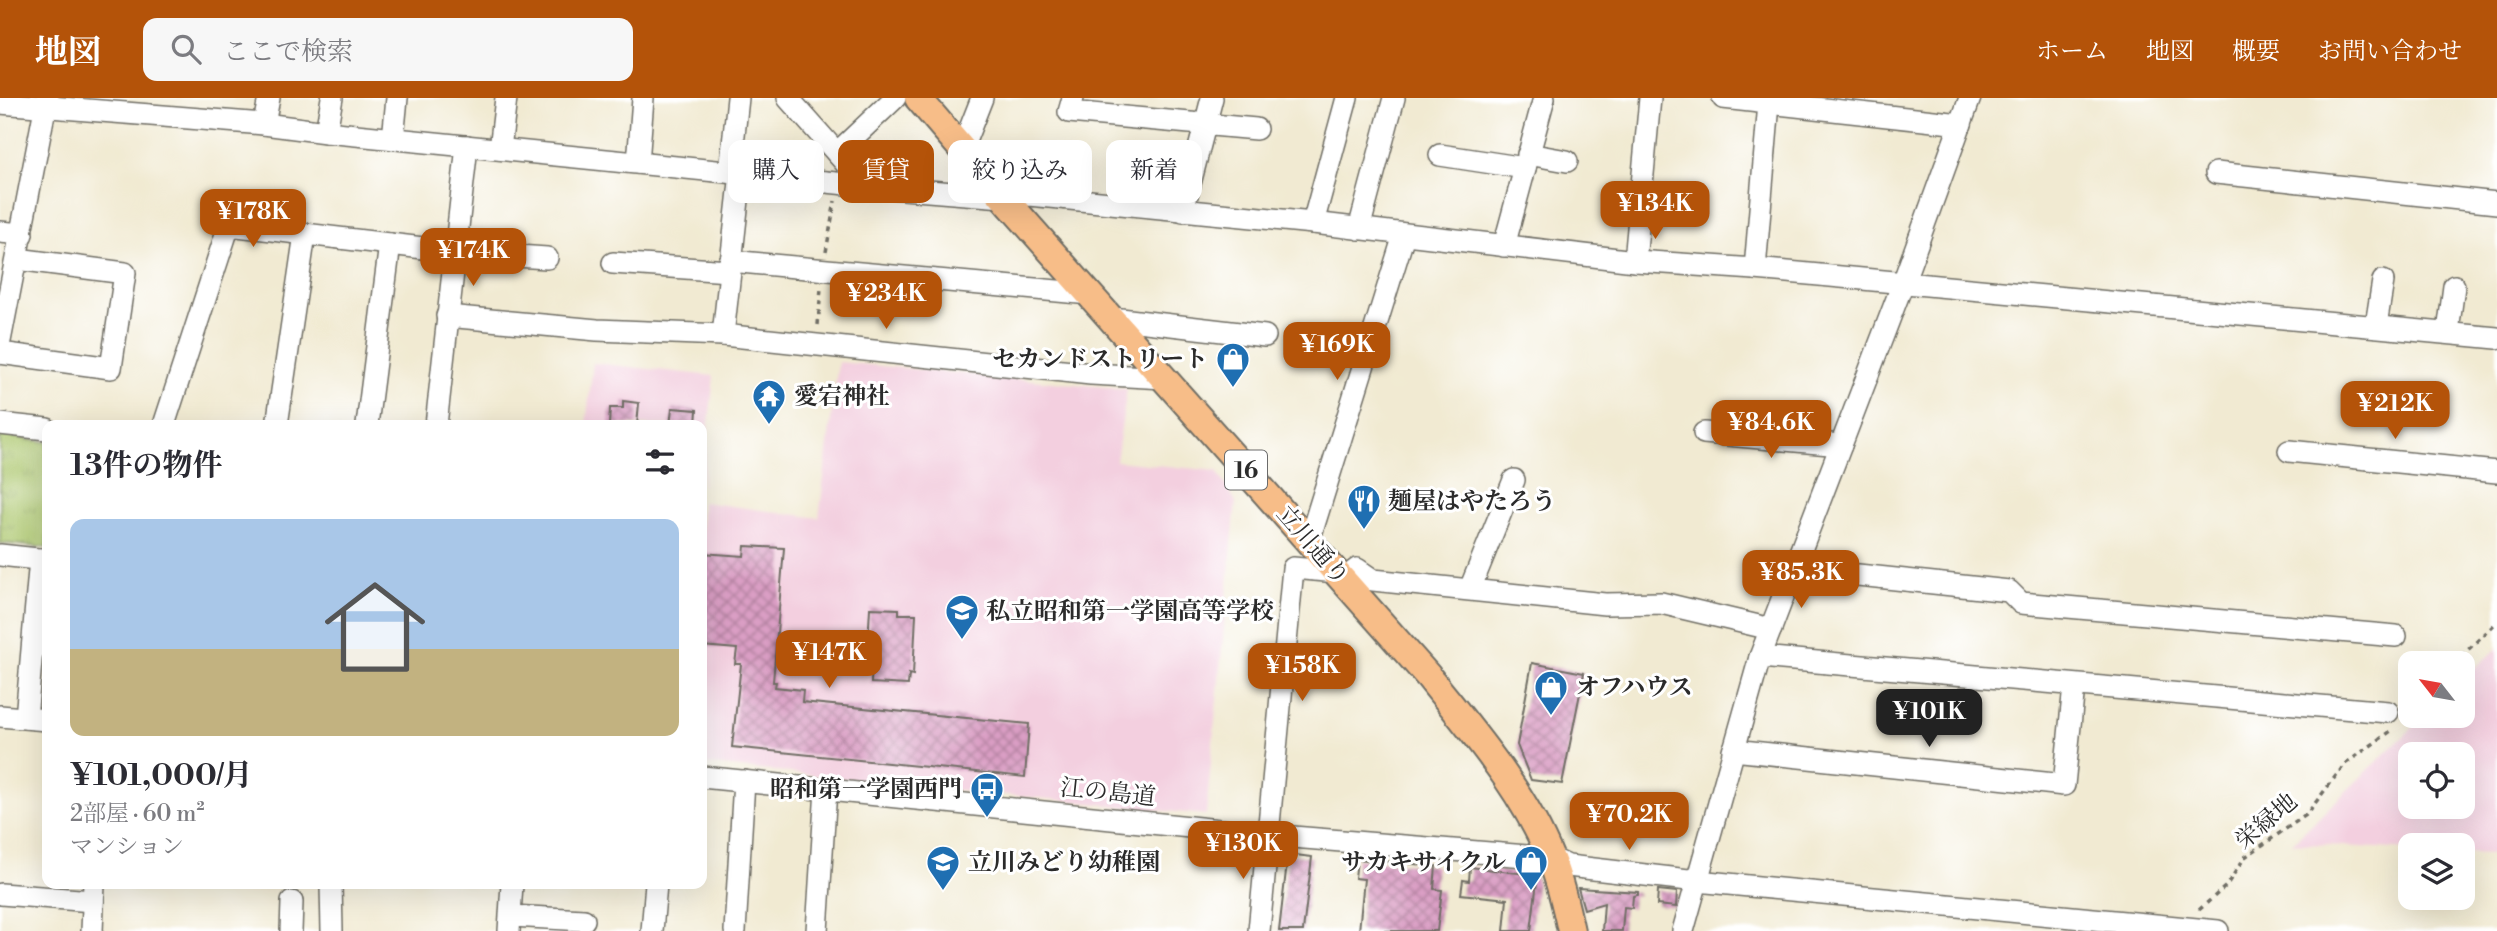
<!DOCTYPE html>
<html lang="ja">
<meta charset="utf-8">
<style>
:root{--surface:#fff;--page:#f7f7f7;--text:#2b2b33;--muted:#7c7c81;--line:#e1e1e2;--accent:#b45309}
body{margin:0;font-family:"Libre Bodoni","Noto Serif JP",serif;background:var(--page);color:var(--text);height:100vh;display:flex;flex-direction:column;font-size:26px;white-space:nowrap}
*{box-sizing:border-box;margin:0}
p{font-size:23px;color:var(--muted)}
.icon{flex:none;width:38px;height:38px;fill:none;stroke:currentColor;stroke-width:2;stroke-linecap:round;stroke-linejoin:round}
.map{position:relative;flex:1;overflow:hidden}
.side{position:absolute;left:42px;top:322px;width:665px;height:469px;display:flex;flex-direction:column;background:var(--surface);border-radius:14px;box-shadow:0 7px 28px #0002}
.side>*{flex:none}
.hud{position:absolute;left:728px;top:42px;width:665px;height:63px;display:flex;gap:14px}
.needle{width:46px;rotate:301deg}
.controls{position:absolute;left:2398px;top:553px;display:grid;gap:14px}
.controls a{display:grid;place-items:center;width:77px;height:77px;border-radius:14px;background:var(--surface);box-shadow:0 7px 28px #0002;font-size:35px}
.price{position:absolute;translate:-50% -60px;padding:0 16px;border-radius:14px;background:var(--accent);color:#fff;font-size:23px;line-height:46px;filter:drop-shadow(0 2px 4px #0008)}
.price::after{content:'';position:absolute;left:50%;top:42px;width:21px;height:16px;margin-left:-10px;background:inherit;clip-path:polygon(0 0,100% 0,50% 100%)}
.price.active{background:#222;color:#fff}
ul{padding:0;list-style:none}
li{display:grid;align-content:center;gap:14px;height:371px;padding:0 28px}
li+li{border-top:2px solid var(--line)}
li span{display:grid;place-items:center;height:217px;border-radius:14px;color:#555}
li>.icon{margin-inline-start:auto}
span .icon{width:126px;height:126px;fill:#fffc;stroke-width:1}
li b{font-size:30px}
h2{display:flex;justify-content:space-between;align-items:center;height:84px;padding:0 28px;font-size:30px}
.tag{padding:0 24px;border-radius:14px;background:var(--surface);box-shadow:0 7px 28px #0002;font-size:24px;line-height:63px}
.tag.active{background:var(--accent);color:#fff}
header{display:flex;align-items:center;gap:42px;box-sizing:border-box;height:98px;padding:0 35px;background:var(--accent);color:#fff}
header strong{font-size:33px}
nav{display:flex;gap:38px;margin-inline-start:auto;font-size:24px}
.search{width:490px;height:63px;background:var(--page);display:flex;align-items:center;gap:18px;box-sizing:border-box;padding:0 24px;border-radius:14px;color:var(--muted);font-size:26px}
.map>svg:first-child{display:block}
.built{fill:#f3cfdf;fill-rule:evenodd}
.park{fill:url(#park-tufts);stroke:#6b784c;stroke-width:2}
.building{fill:url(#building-cross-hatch)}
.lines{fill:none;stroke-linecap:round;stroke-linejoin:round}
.minor-casing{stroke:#706e65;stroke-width:24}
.major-casing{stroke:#706e65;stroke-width:30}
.path{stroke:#706e65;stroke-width:3.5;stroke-dasharray:5 5;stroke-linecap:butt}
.minor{stroke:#fff;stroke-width:21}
.major{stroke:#f7bd88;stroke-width:26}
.labels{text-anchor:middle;stroke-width:6;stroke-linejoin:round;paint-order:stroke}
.shield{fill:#fff;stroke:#6b6b6b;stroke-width:2}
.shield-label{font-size:23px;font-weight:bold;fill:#2b2b2b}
.poi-label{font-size:24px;font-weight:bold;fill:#2b2b2b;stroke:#fff;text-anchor:start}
.street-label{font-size:24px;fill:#2b2b2b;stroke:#fff}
</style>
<header>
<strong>地図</strong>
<div class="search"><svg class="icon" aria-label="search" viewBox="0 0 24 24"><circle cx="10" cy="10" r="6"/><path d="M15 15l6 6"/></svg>ここで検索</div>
<nav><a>ホーム</a><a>地図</a><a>概要</a><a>お問い合わせ</a></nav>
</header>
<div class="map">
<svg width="2497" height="833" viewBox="0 0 2497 833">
<defs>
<pattern id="park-tufts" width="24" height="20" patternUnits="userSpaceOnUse" patternTransform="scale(1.75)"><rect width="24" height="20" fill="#abc66c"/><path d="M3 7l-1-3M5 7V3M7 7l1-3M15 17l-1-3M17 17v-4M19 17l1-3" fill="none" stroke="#93aa5e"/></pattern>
<pattern id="building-cross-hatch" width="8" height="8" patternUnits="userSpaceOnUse" patternTransform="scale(1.75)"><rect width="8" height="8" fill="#da9ec4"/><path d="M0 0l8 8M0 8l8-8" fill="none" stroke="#b1819f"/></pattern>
</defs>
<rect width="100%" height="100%" fill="#fff"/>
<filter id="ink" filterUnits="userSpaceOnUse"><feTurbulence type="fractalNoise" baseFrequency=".0143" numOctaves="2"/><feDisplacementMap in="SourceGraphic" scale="14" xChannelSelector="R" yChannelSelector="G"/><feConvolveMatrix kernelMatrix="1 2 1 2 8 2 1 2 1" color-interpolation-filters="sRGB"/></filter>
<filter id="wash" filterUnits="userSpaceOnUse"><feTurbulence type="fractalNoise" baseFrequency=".00686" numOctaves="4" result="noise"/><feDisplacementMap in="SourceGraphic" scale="28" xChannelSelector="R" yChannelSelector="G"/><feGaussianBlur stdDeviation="1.57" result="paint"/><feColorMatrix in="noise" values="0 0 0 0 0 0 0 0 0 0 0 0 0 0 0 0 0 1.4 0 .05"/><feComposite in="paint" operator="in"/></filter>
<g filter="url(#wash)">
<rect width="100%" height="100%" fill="#f1ead2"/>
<g class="built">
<path d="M838 264 1127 291 1116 363 1217 373 1236 404 1206 717 702 666V404L819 420Z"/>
<path d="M593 265 714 278 702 390V327H586Z"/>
<path d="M2497 550V756L2462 755V747H2410V752L2292 745 2425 618H2462V582ZM2410 656H2462V709H2410Z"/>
</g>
<path class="park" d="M0 337 47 344V450L0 445Z"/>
<g id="blocks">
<g class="building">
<path d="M623 303 639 305 637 327H609L610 310H623Z"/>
<path d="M672 310 697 312 696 327H670Z"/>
<path d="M745 448 784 450 773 584H776L775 589 803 592 802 604 1029 626 1025 679 732 649 741 566H735L737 551 702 548V455L744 458Z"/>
<path d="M870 510 899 511V516H916L913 577 909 576 908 587 871 585 872 564H867Z"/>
<path d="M1532 565 1584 575 1562 686 1531 682 1517 647Z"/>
<path d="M1288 756 1312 759 1303 833H1279Z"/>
<path d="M1357 761 1436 768 1434 791 1442 792 1437 833H1359L1364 781 1355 780Z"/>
<path d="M1470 769 1534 777 1537 783 1531 833H1504L1507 801 1461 796 1463 782 1469 783Z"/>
<path d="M1578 790 1638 794V797L1633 798 1632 810 1624 809 1622 833H1602L1604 805 1584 811Z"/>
<path d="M1658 792 1677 794 1676 809 1657 807Z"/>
</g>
</g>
</g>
<g filter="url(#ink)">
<use href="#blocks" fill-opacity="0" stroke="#706e65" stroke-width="2"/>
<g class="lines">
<defs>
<g id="minor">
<path d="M788 0 866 88"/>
<path d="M1073 0 1069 14 1256 31"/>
<path d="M1723 0 1961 26"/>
<path d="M0 5 264 26 326 34 866 88 1003 99 1029 97 1313 125 1635 163 1755 171 2497 240"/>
<path d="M264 26 269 0"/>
<path d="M326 34 332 0"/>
<path d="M393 41 397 0"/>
<path d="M500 51 506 0"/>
<path d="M962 51 982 0"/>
<path d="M837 55 895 0"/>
<path d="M1528 56 1567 63"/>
<path d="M1440 57 1525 70"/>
<path d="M638 65 643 0"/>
<path d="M730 74 738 0"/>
<path d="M741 75 723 237 1091 276 1165 280"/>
<path d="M2216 75 2497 105"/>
<path d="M1183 113 1212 0"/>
<path d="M1313 125 1347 0"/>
<path d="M1359 131 1394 0"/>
<path d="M0 134 22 136"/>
<path d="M1504 148 1544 0"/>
<path d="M730 163 1090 196"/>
<path d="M1635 163 1650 0"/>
<path d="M613 165 729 173"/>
<path d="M1755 171 1769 5"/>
<path d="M447 218 597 232 723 237"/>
<path d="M1112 220 1265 238"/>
<path d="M2376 227 2383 183"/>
<path d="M2448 234 2454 188"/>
<path d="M0 243 47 0"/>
<path d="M0 255 111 270 125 175 17 161"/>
<path d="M0 326 47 331"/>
<path d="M164 327 229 127 457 154 547 160"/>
<path d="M277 327 305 136"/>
<path d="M367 327 390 146"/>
<path d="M436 327 467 48"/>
<path d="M1704 335 1841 347"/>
<path d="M2289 353 2497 374"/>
<path d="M1309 443 1404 137"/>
<path d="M0 457 47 462"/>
<path d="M1795 467 1858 477 2009 493 2021 505 2396 538"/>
<path d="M1343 482 1357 471 1373 482 1605 506 1661 505 1771 531"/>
<path d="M1470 491 1514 382"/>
<path d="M1760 559 2388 614"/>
<path d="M0 618 47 622"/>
<path d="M26 620 40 461"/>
<path d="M1733 652 2064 687 2074 588"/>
<path d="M702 679 1268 737 1551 760 1568 768 1697 783 2218 833"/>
<path d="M331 786 332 833"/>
<path d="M1 796 93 803"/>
<path d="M511 818 584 822"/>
<path d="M92 833 94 786"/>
<path d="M291 833 292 804"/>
<path d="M509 833 512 786"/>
<path d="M652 833 656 786"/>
<path d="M735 833 744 683"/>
<path d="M817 833 826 691"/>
<path d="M1259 833 1293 470 1337 474"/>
<path d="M1683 833 1760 559 1903 185 1970 0"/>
</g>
<path id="major" d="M918 0 1003 99 1428 578C1473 635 1524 693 1551 761 1560 784 1566 809 1571 833"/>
</defs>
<use href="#minor" class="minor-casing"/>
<use href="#major" class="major-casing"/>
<g class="path">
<path d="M826 154 835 103"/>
<path d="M818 227 821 190"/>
<path d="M2454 565 2497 524"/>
<path d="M2199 812 2226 788 2245 759 2306 717 2345 666 2391 633"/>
</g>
<use href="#minor" class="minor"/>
<use href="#major" class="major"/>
</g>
</g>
<defs>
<symbol id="shop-pin" viewBox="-11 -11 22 30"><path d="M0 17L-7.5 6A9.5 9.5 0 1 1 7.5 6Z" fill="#1f6fb2" stroke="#fff"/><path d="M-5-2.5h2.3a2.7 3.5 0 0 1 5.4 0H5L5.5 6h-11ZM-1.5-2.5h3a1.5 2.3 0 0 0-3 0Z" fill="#fff"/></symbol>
<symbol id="temple-pin" viewBox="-11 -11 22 30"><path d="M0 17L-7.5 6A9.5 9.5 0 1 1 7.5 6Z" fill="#1f6fb2" stroke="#fff"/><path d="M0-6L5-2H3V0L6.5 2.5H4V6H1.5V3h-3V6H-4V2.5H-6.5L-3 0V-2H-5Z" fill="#fff"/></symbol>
<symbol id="restaurant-pin" viewBox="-11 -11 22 30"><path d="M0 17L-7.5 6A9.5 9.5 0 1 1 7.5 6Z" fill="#1f6fb2" stroke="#fff"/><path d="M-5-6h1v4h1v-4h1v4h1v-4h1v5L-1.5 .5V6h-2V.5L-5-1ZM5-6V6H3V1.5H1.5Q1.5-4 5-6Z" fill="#fff"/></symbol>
<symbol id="school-pin" viewBox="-11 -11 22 30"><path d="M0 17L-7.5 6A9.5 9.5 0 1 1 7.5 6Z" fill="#1f6fb2" stroke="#fff"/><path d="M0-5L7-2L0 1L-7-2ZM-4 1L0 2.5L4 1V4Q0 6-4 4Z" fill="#fff"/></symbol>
<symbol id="bus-pin" viewBox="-11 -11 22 30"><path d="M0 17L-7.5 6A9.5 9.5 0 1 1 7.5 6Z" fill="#1f6fb2" stroke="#fff"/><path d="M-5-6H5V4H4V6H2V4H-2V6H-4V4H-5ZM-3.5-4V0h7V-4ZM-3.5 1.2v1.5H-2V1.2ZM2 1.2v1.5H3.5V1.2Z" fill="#fff"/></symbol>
</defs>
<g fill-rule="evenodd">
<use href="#shop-pin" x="1214" y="242" width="38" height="52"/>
<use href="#temple-pin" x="750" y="279" width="38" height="52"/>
<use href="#restaurant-pin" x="1345" y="384" width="38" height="52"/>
<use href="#school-pin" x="943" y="494" width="38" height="52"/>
<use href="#shop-pin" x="1532" y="570" width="38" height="52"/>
<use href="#bus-pin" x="968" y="672" width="38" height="52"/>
<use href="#school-pin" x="924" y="745" width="38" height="52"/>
<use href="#shop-pin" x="1512" y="745" width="38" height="52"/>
</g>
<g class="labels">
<rect class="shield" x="1225" y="352.5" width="42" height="39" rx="5"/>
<g class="shield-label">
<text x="1246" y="380">16</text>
</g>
<g class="poi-label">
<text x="1208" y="269" text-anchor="end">セカンドストリート</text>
<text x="794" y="306">愛宕神社</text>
<text x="1388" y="411">麺屋はやたろう</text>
<text x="986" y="521">私立昭和第一学園高等学校</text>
<text x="1576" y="597">オフハウス</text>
<text x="962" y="699" text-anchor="end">昭和第一学園西門</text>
<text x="968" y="772">立川みどり幼稚園</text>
<text x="1506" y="772" text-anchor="end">サカキサイクル</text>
</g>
<g class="street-label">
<text transform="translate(1313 447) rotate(49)" y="8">立川通り</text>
<text transform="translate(1108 694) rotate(6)" y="8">江の島道</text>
<text transform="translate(2266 723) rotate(-40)" y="8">栄緑地</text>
</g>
</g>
</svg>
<div class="controls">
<a><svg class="needle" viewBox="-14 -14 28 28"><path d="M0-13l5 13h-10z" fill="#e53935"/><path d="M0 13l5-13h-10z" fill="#7c7c81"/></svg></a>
<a><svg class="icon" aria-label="locate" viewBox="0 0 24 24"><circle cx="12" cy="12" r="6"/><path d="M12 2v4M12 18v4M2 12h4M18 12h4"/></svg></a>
<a><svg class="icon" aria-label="layers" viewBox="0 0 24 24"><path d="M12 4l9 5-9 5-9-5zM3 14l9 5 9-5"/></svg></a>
</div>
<b class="price" style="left:1655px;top:143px">¥134K</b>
<b class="price" style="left:253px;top:151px">¥178K</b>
<b class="price" style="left:473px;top:190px">¥174K</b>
<b class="price" style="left:886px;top:233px">¥234K</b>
<b class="price" style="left:1337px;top:284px">¥169K</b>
<b class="price" style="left:2395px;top:343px">¥212K</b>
<b class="price" style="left:1771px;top:362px">¥84.6K</b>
<b class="price" style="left:1801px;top:512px">¥85.3K</b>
<b class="price" style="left:829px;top:592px">¥147K</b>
<b class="price" style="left:1302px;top:605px">¥158K</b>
<b class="price active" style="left:1929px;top:651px">¥101K</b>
<b class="price" style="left:1629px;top:754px">¥70.2K</b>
<b class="price" style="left:1243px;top:783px">¥130K</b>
<div class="hud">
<a class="tag">購入</a>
<a class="tag active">賃貸</a>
<a class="tag">絞り込み</a>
<a class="tag">新着</a>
</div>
<section class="side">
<h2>13件の物件<svg class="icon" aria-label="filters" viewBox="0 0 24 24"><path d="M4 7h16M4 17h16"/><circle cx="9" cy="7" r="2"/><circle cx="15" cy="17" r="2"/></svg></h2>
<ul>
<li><span style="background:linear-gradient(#a9c7e8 60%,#c2b280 0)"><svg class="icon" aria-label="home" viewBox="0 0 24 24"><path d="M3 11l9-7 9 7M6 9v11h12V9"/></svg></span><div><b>¥101,000/月</b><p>2部屋 · 60 m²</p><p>マンション</p></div></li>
</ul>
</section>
</div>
